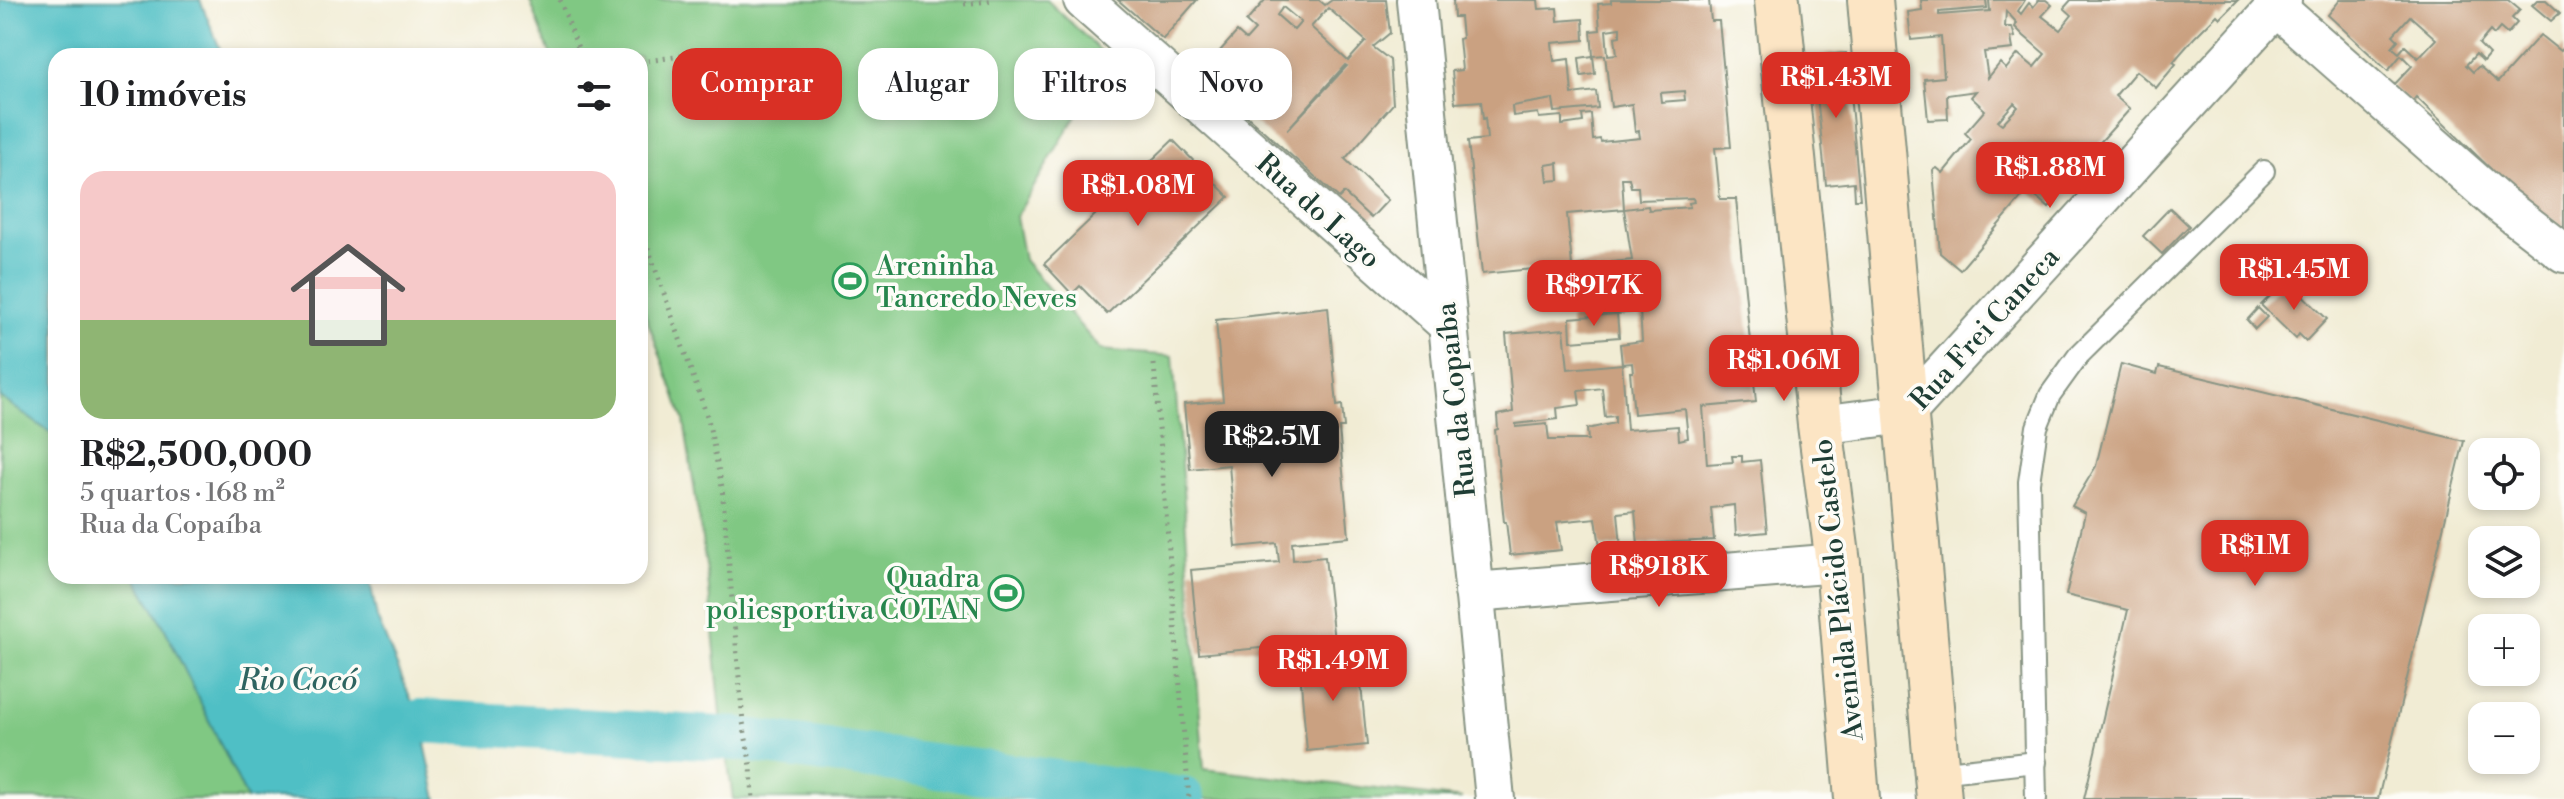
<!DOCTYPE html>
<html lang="pt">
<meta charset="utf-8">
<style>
:root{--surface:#fff;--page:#f2f2f2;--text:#202124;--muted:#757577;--accent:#d93025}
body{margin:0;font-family:"Libre Bodoni",serif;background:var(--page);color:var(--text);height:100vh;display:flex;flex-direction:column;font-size:30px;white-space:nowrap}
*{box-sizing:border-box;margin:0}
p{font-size:26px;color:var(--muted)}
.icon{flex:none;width:44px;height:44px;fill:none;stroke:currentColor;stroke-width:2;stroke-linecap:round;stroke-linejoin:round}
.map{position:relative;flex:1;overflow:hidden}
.side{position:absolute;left:48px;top:48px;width:600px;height:536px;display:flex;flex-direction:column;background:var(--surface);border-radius:24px;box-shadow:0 4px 12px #0003}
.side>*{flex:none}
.guide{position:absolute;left:672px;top:48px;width:760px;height:72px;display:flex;gap:16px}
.buttons{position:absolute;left:2468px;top:438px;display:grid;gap:16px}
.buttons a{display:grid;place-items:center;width:72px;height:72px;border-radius:16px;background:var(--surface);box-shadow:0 4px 12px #0003;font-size:40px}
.price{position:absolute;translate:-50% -68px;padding:0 18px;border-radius:16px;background:var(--accent);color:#fff;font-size:26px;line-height:52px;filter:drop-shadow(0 2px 4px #0008)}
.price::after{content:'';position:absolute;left:50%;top:48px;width:24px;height:18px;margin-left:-12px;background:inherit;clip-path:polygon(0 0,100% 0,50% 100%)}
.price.active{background:#222;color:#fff}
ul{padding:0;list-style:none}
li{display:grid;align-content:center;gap:16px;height:424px;padding:0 32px}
li span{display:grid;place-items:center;height:248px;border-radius:24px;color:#555}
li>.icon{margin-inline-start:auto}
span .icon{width:144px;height:144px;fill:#fffc;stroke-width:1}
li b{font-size:34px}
h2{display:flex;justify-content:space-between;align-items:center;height:96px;padding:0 32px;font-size:34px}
.chip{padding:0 28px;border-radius:24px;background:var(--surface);box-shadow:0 4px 12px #0003;font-size:28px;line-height:72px}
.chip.active{background:var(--accent);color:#fff}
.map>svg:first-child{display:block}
.green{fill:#80c883;stroke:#50825c;stroke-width:2}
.water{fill:#50bfc5;stroke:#387e7c;stroke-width:2}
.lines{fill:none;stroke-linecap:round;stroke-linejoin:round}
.canal{stroke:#50bfc5;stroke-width:44}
.building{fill:#caa181;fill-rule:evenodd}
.lane-casing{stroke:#889484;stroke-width:24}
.street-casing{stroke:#889484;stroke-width:42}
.secondary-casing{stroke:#889484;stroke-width:48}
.path{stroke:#889484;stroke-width:5;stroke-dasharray:2 6;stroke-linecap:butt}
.lane{stroke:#fff;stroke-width:20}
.street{stroke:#fff;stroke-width:38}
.secondary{stroke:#fce5c4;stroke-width:44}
.labels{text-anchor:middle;stroke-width:7;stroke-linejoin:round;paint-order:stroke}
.street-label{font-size:28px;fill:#1f3d34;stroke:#fdfcf7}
.leisure-label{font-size:28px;fill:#27864d;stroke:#fdfcf7;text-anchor:start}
.water-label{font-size:30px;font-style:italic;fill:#2e6460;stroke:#fdfcf7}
</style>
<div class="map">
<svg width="2564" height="799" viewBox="0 0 2564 799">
<rect width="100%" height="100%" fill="#fdfcf7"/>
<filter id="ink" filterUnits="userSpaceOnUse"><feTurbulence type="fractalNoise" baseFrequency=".0125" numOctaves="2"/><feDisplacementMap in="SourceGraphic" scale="16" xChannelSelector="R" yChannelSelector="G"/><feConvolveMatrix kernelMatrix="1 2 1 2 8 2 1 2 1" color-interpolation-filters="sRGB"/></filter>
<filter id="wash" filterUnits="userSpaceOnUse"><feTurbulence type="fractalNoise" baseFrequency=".006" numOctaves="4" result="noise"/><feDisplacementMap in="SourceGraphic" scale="32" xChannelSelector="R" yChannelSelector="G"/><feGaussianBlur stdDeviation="1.8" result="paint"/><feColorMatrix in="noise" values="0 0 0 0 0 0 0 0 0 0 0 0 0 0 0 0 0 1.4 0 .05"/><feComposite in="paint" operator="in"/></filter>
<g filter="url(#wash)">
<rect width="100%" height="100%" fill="#f1ecd4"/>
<g class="green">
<path d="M530 0H1047L1109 59 1016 217 1024 260 1101 350 1173 356 1204 769 1462 799H733L721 714 708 579 684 420 640 300V56H551Z"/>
<path d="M0 397 52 434 56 442V576H135L163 625 247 799H0Z"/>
</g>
<g class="water">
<path d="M0 0H200L223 56H56V442L52 434 0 397Z"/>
<path d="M135 576H369L377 618 420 721 437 799H247L163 625Z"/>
</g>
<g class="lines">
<path class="canal" d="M364 735 420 721 738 739 1183 799"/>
</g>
<g id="blocks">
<g class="building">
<path d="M1118 0H1197L1163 39Z"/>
<path d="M1265 0H1319L1325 5 1332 0H1386L1390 33 1373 47 1390 60 1393 104 1345 159 1388 200 1371 218 1344 193 1339 198 1239 109 1241 107 1202 71 1237 32 1246 40 1255 30 1246 22ZM1283 7 1301 22 1294 30 1277 15ZM1328 8 1366 41 1348 61 1311 27ZM1345 65 1347 66 1287 130Z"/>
<path d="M1453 0H1538L1539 9 1557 8 1558 21 1583 19 1584 40 1552 43 1554 61 1569 59 1572 94 1596 91 1598 108 1555 112 1553 99 1512 106 1513 116 1538 113 1539 118 1562 116V125L1583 122 1582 115 1591 114 1593 140 1600 139 1601 142 1640 138 1639 131 1635 132 1632 104 1611 107 1605 55 1593 56 1591 31 1600 30 1598 4 1611 3V0H1709L1711 21H1719L1731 147 1715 148 1720 199H1736L1756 402 1703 407 1707 464 1733 462 1732 456H1742V462L1760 460 1767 532 1736 535 1734 505 1711 508 1714 540 1638 544 1635 511 1618 513 1621 546 1600 547 1596 518 1557 522 1561 550 1510 555 1506 522H1504L1495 430 1498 429 1497 415 1513 412 1506 334 1564 329 1568 369 1622 364 1627 430 1678 426 1679 440 1688 438 1685 409 1634 414 1630 372H1633L1632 363 1622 364 1620 344 1642 341 1640 311 1617 314 1614 283 1546 290 1543 268 1482 274 1468 141 1487 139 1485 118 1483 119 1481 101 1455 103 1452 71 1462 70 1459 39 1462 38 1460 17H1454ZM1620 28V36L1615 37 1617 54 1608 55 1606 30ZM1684 91 1685 100 1661 102 1660 93ZM1558 163 1559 180 1548 181 1546 165ZM1622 178H1629L1631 187H1638L1639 200 1693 198 1694 202 1689 203 1690 207 1649 210 1648 206 1624 209 1632 260 1572 266 1567 214 1624 209ZM1602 388 1605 417 1615 416V423L1587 429 1588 440H1549L1547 424 1516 427V424L1558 419 1557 408 1580 405 1578 391Z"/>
<path d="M1921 0H1986L1987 8 1939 12V15L1990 11 1989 0H2025L2018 11 2021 14 2029 3 2033 7 2039 0H2046L2052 5 2042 16 2060 30 2072 15 2064 8 2071 0H2238L2220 18 2217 15 2194 38 2173 62 2176 64 2156 88 2136 71 2115 96 2130 109 2086 158 2090 160 2049 208 2028 190 1960 270 1940 253 1933 170 1937 168 1943 173 1971 139 1965 133 1985 110 1971 97 1976 91 1947 95 1948 119 1928 120 1924 79 1944 77 1941 37 1911 40 1908 12 1922 10ZM2006 11 2017 23 2015 27 2024 36 2045 54 2034 67 2018 54 2006 69 2000 63 1988 78 1984 52 2013 49 2011 38 2015 37 2012 27H2005ZM2014 103 2018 107 2002 124 1998 121Z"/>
<path d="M2340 0H2508L2520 10 2512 18 2517 23 2507 34 2500 28 2494 35 2490 31 2479 44 2489 54 2483 61 2476 54 2466 65 2473 72 2479 66 2498 82 2540 35 2560 51 2564 46V228L2549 217 2545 222 2488 173 2491 169 2416 97 2411 103 2392 87 2412 66 2401 55 2388 71 2328 15ZM2410 16 2436 39 2418 58 2405 46 2399 53 2392 47 2398 40 2393 35Z"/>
<path d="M2537 0H2546L2560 13 2551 21 2532 5Z"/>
<path d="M1846 53 1860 199H1855L1854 182 1826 185 1813 56Z"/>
<path d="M1593 56 1595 74 1581 76 1579 58Z"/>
<path d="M1173 140 1229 197 1107 314 1080 286 1072 294 1044 264Z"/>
<path d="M2170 208 2189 226 2162 254 2143 236Z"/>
<path d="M2287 280 2327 319 2306 341 2299 334 2296 339 2261 305Z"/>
<path d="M1328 307 1337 406 1342 405 1344 428H1339L1349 537 1292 542 1293 560 1325 557 1334 641 1199 654 1191 570 1279 562 1277 543 1236 547 1229 465 1190 469 1184 404 1223 401 1216 320Z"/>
<path d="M2258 308 2267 317 2255 329 2247 320Z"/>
<path d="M1617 314 1619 337 1571 341 1570 318Z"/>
<path d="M2121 364 2157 374 2159 367 2464 441 2378 799H2084L2128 610 2066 595 2085 513 2072 506 2096 466Z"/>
<path d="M1358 655 1367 745 1307 751 1299 660Z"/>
</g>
</g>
</g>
<g filter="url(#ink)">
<use href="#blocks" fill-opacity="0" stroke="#889484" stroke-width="2"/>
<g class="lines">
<defs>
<g id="lane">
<path d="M1937 773 2036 762"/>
<path d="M2036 799 2029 482 2037 427 2050 395 2078 356 2264 171"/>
</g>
<g id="street">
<path d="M1083 0 1447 324"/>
<path d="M1416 0 1495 799"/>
<path d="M2276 7 2500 204 2564 253"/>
<path d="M1820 425 1905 414 2282 0"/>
<path d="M1474 592 1838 563"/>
</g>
<g id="secondary">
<path d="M1777 0 1820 425 1838 563 1857 799"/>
<path d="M1870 0 1939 799"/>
</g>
</defs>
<use href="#lane" class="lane-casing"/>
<use href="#street" class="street-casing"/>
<use href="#secondary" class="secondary-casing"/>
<g class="path">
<path d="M560 0 581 56"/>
<path d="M964 4 995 0"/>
<path d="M640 62 695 54"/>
<path d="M640 225 708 419 722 487 743 722 751 767 753 799"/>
<path d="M1154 364 1189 799"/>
</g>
<use href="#lane" class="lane"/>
<use href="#street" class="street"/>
<use href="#secondary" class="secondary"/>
</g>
</g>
<defs>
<symbol id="stadium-ring" viewBox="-11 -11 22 22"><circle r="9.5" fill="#fdfcf7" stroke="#2e9e5b" stroke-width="1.5"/><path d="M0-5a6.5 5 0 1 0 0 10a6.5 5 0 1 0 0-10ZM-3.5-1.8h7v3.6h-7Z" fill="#2e9e5b"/></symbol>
</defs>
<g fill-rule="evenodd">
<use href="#stadium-ring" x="830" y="261" width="40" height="40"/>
<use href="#stadium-ring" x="986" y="573" width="40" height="40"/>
</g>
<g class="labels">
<g class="street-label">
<text transform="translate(1319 210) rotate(42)" y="10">Rua do Lago</text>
<text transform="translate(1984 328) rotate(-48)" y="10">Rua Frei Caneca</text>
<text transform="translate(1455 400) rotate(-96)" y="10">Rua da Copaíba</text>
<text transform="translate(1837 590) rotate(-96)" y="10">Avenida Plácido Castelo</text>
</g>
<g class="leisure-label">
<text x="876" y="275">Areninha<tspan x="876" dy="32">Tancredo Neves</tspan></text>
<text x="980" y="587" text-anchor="end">Quadra<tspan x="980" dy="32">poliesportiva COTAN</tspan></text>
</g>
<g class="water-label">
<text x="298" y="690">Rio Cocó</text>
</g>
</g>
</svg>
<div class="buttons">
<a><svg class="icon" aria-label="locate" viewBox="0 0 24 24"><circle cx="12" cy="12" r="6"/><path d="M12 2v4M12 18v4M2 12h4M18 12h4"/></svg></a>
<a><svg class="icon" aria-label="layers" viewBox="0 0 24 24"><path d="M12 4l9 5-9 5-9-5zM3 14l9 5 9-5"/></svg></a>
<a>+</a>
<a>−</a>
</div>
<b class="price" style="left:1836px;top:120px">R$1.43M</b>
<b class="price" style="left:2050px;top:210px">R$1.88M</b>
<b class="price" style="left:1138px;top:228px">R$1.08M</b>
<b class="price" style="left:2294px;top:312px">R$1.45M</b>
<b class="price" style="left:1594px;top:328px">R$917K</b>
<b class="price" style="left:1784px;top:403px">R$1.06M</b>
<b class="price active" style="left:1272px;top:479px">R$2.5M</b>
<b class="price" style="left:2255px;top:588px">R$1M</b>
<b class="price" style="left:1659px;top:609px">R$918K</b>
<b class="price" style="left:1333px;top:703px">R$1.49M</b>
<div class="guide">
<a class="chip active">Comprar</a>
<a class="chip">Alugar</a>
<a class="chip">Filtros</a>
<a class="chip">Novo</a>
</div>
<section class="side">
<h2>10 imóveis<svg class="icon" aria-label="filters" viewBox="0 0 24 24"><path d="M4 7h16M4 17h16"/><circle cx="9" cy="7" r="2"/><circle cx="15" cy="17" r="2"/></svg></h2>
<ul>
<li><span style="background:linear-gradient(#f6c9c9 60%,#8fb573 0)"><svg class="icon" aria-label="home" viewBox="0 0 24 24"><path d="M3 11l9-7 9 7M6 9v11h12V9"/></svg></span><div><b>R$2,500,000</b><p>5 quartos · 168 m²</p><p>Rua da Copaíba</p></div></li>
</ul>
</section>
</div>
